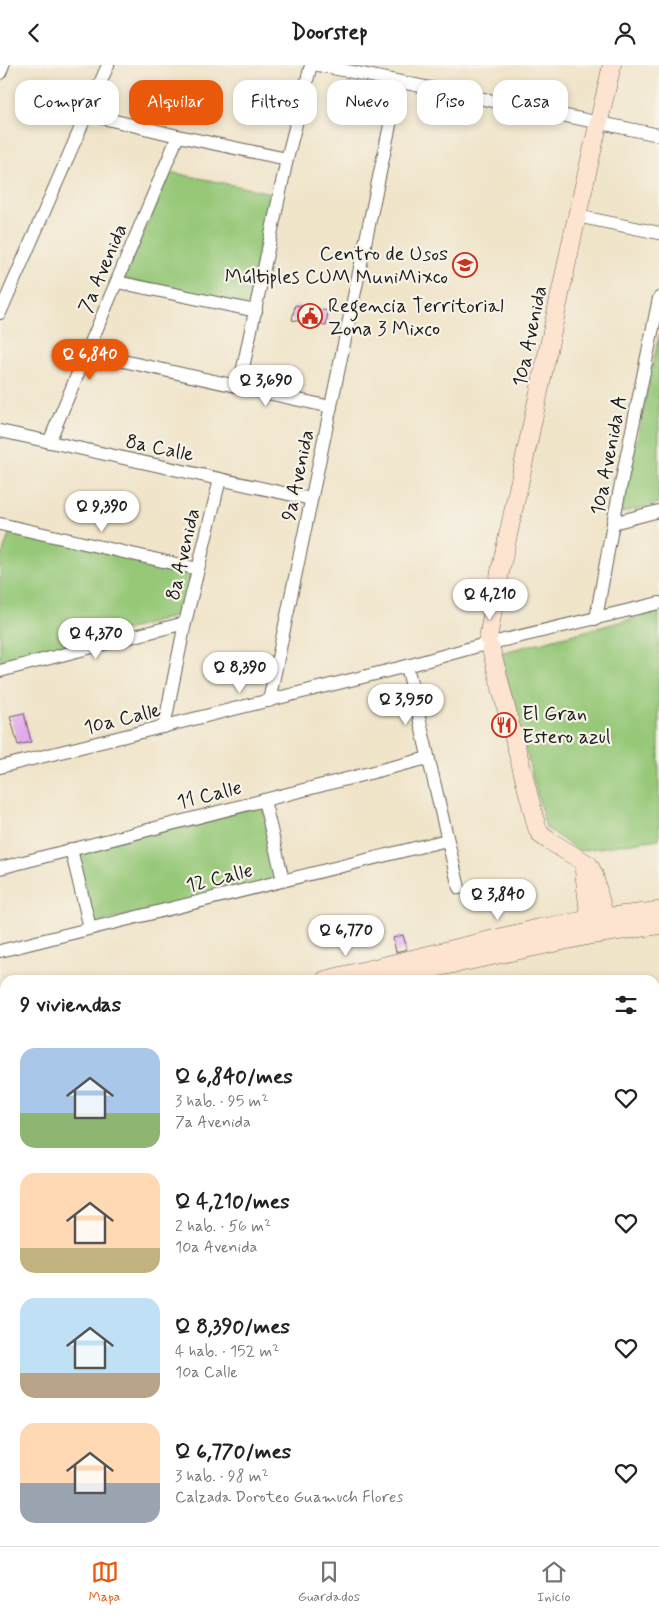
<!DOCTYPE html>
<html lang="es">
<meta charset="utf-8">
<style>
:root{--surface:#fff;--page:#f6f6f6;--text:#222;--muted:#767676;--line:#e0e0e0;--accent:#ea580c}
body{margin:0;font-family:Mynerve,sans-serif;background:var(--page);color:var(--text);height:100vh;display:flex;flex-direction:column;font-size:19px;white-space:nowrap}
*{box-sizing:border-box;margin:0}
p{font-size:16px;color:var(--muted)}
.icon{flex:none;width:28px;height:28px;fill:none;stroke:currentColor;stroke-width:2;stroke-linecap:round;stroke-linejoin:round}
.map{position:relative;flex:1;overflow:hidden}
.side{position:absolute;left:0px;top:910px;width:660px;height:571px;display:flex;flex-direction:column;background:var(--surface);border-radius:15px 15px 0 0;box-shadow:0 2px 8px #0003}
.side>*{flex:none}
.guide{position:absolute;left:15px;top:15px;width:630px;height:45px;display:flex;gap:10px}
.price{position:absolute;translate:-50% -42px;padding:0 11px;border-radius:18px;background:#fff;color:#222;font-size:16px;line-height:32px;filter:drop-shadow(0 1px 2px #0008)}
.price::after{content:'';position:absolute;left:50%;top:30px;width:15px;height:11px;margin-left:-8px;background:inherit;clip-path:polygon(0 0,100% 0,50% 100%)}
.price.current{background:var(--accent);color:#fff}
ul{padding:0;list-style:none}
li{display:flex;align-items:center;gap:15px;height:125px;padding:0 20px}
li span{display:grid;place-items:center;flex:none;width:140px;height:100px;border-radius:15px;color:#555}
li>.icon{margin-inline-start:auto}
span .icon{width:60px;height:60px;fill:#fffc;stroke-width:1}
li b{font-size:21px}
h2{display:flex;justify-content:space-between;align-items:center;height:60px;padding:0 20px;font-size:21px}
.chip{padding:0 18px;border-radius:15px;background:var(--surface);box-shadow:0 2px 8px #0003;font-size:18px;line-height:45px}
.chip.current{background:var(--accent);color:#fff}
header{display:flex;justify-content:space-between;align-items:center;height:65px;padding:0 20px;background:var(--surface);font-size:22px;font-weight:800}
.menu{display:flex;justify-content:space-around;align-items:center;height:70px;border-top:1px solid var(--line);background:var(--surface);font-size:14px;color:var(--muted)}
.menu a{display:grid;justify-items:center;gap:2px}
.menu .current{color:var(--accent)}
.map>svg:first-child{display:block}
.green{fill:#96c878;stroke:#59724a}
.building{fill:#e2aaec}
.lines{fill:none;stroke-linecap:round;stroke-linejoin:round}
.street-casing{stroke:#666259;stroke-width:14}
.secondary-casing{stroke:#666259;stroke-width:19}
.highway-casing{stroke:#666259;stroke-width:24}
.street{stroke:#fff;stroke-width:12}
.secondary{stroke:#fde4d1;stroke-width:18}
.highway{stroke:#fbbb8d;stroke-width:22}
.labels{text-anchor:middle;stroke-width:4.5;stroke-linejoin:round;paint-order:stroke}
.poi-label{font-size:20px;fill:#1c1c1c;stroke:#f7f3e8;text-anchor:start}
.street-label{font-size:20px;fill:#1c1c1c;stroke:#f7f3e8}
</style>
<header><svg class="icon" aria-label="back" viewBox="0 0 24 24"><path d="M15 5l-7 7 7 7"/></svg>Doorstep<svg class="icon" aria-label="person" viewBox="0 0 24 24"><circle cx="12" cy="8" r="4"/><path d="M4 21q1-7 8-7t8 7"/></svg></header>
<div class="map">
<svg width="659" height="1481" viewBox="0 0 659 1481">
<rect width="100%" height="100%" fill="#f7f3e8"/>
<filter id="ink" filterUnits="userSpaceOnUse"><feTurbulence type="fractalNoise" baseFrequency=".02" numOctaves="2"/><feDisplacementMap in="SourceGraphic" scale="10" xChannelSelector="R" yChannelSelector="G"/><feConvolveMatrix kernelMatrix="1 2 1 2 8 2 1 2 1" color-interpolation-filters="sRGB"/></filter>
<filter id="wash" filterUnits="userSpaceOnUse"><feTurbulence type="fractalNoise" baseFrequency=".0096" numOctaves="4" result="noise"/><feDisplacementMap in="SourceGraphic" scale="20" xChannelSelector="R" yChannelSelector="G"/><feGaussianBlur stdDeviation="1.12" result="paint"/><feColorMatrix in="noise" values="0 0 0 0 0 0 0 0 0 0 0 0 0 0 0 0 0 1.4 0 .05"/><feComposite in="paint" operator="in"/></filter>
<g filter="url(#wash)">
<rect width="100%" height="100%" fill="#f0e4c9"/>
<g class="green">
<path d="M170 107 271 128 248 240 124 214Z"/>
<path d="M659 270V438L621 448Z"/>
<path d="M10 466 193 505 180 550 0 600V496Z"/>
<path d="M659 547V774L579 786 546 763 500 588Z"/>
<path d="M262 739 280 813 93 859 75 787Z"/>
</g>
<g id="blocks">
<g class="building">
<path d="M295 240 328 246 326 261 292 255Z"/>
<path d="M24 648 31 677 18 680 10 651Z"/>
<path d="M403 870 407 884 396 887 393 873Z"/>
</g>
</g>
</g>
<g filter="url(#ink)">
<use href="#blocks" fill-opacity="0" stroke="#666259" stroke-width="1"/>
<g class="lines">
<defs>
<g id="street">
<path d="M318 0 659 70"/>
<path d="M0 8 3 0"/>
<path d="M86 49 178 71 287 94"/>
<path d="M577 151 659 168"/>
<path d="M117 217 256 246"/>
<path d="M0 248 108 0"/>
<path d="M87 288 331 342"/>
<path d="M239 322 287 94 311 0"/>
<path d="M0 366 311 434"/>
<path d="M49 377 178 71"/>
<path d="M613 458 659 446"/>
<path d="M0 459 198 504"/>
<path d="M596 554 613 458 659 233"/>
<path d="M496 577 659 538"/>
<path d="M407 601 459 823"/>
<path d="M0 606 185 558"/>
<path d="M269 636 399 17"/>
<path d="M164 662 185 558 220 414"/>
<path d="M0 702 407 601 485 579"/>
<path d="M264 735 283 815"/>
<path d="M71 784 90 863"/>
<path d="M0 803 428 693"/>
<path d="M0 886 447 775"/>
<path d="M655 1241H659"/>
<path d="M655 1381 659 1410"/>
</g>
<g id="secondary">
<path d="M488 573 499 512 577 151 612 0"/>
<path d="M491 584 537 763 541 770 548 775 589 800 594 810 608 867"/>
<path d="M584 806 591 865"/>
<path d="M325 915 540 863 606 852 659 846"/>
<path d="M378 915 591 870 659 860"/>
<path d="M0 1012 5 1011"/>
<path d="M0 1027 5 1025"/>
</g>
<g id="highway">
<path d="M655 1422 659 1421"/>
<path d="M655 1460 659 1459"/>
<path d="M421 1481 441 1476"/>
<path d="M561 1481 582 1476"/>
</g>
</defs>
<use href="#street" class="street-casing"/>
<use href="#secondary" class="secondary-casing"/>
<use href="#highway" class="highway-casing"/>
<use href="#street" class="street"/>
<use href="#secondary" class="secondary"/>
<use href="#highway" class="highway"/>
</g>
</g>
<defs>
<symbol id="school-ring" viewBox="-11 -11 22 22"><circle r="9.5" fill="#f7f3e8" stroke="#c8321e" stroke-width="1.5"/><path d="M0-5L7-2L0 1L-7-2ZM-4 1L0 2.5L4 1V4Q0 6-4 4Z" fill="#c8321e"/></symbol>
<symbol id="civic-ring" viewBox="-11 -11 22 22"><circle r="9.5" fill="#f7f3e8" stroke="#c8321e" stroke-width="1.5"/><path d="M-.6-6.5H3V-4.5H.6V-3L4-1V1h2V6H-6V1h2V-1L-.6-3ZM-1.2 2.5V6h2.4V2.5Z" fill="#c8321e"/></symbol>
<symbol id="restaurant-ring" viewBox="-11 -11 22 22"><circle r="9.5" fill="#f7f3e8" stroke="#c8321e" stroke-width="1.5"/><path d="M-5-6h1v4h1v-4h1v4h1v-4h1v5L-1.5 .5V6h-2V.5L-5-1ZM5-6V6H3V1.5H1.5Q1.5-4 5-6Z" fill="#c8321e"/></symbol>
</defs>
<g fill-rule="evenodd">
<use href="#school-ring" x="451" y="186" width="28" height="28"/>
<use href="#civic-ring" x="296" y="237" width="28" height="28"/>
<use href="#restaurant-ring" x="490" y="646" width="28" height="28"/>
</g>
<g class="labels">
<g class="poi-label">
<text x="448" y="195" text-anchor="end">Centro de Usos<tspan x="448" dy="23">Múltiples CUM MuniMixco</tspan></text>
<text x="328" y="247">Regencia Territorial<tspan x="328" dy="23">Zona 3 Mixco</tspan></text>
<text x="522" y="655">El Gran<tspan x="522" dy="23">Estero azul</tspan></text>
</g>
<g class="street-label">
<text transform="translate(102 203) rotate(-67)" y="7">7a Avenida</text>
<text transform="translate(529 271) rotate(-78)" y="7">10a Avenida</text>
<text transform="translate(160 382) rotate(12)" y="7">8a Calle</text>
<text transform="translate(608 390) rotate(-79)" y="7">10a Avenida A</text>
<text transform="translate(297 410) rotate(-78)" y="7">9a Avenida</text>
<text transform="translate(182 489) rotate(-77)" y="7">8a Avenida</text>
<text transform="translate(122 653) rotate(-14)" y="7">10a Calle</text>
<text transform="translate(209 729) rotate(-14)" y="7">11 Calle</text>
<text transform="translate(219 812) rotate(-14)" y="7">12 Calle</text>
</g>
</g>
</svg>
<b class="price current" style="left:90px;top:316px">Q 6,840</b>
<b class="price" style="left:266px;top:342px">Q 3,690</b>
<b class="price" style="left:102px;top:468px">Q 9,390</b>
<b class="price" style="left:490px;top:556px">Q 4,210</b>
<b class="price" style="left:96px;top:595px">Q 4,370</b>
<b class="price" style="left:240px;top:629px">Q 8,390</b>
<b class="price" style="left:406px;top:661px">Q 3,950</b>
<b class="price" style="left:498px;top:856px">Q 3,840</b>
<b class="price" style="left:346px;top:892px">Q 6,770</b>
<div class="guide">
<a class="chip">Comprar</a>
<a class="chip current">Alquilar</a>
<a class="chip">Filtros</a>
<a class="chip">Nuevo</a>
<a class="chip">Piso</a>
<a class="chip">Casa</a>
</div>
<section class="side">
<h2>9 viviendas<svg class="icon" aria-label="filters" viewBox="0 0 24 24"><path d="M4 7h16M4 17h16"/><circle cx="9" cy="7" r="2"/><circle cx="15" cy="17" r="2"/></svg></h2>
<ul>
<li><span style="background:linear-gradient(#a9c7e8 65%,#8fb573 0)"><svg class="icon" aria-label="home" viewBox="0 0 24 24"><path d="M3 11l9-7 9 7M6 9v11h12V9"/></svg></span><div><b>Q 6,840/mes</b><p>3 hab. · 95 m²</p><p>7a Avenida</p></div><svg class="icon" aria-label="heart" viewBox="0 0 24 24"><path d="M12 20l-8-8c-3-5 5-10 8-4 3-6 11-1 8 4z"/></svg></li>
<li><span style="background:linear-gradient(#ffd9b3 75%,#c2b280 0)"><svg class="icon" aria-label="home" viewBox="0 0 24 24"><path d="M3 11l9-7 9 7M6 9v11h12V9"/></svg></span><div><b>Q 4,210/mes</b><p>2 hab. · 56 m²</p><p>10a Avenida</p></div><svg class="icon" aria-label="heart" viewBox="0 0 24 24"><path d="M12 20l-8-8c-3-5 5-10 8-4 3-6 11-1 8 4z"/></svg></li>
<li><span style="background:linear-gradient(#bfe0f5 75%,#b9a48a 0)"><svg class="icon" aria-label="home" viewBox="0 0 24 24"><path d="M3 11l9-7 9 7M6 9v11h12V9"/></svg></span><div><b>Q 8,390/mes</b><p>4 hab. · 152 m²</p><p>10a Calle</p></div><svg class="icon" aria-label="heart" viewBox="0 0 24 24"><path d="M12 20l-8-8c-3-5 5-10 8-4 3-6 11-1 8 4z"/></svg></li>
<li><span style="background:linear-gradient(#ffd9b3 60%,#9aa5b1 0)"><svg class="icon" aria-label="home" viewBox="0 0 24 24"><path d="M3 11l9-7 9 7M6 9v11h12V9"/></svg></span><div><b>Q 6,770/mes</b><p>3 hab. · 98 m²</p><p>Calzada Doroteo Guamuch Flores</p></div><svg class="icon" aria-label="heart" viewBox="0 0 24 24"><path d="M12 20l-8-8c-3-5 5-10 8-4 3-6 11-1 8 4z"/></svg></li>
</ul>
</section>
</div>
<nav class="menu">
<a class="current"><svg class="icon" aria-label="map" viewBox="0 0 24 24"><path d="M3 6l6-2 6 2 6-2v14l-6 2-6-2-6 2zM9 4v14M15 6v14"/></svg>Mapa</a>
<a><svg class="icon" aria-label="saved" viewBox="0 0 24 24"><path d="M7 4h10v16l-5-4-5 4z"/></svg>Guardados</a>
<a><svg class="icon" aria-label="home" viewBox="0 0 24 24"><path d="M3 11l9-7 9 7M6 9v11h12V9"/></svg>Inicio</a>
</nav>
